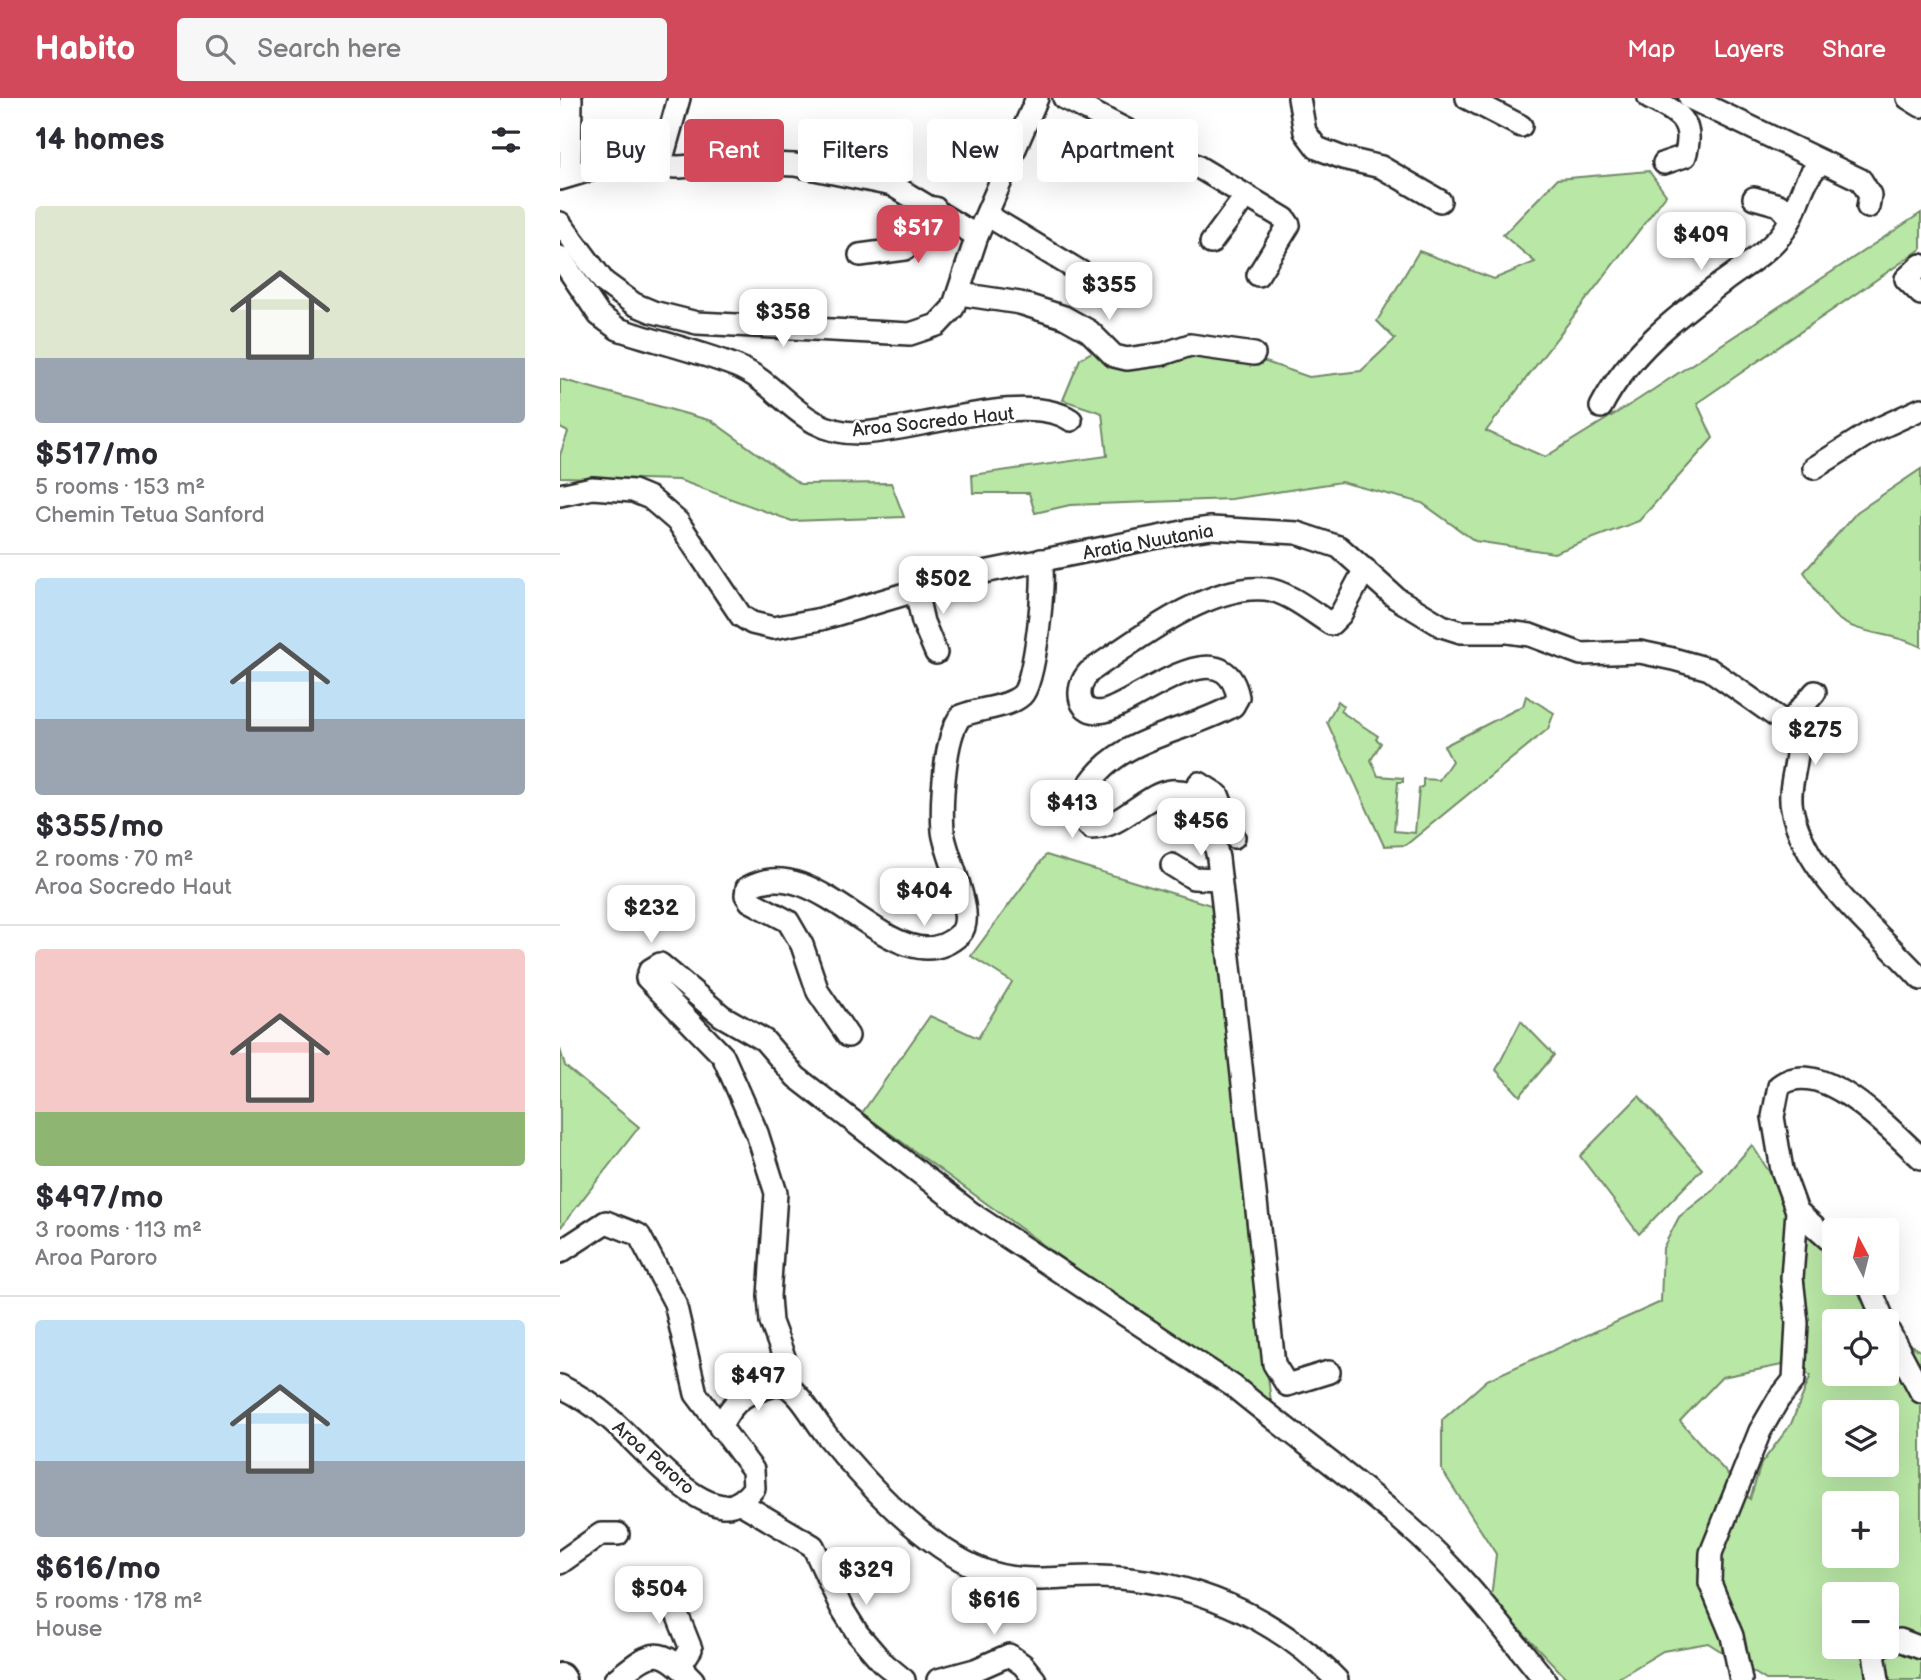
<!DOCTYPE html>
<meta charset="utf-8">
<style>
:root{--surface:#fff;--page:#f7f7f7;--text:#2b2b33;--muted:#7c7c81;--line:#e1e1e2;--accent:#d1495b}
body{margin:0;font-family:"Balsamiq Sans",sans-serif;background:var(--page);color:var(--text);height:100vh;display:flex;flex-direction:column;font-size:26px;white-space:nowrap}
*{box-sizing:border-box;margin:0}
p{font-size:23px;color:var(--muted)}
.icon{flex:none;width:38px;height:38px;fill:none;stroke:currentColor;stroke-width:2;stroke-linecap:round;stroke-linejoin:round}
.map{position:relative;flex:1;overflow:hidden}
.sheet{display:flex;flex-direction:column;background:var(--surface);width:560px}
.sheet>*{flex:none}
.guide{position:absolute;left:21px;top:21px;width:665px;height:63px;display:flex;gap:14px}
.needle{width:46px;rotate:353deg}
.controls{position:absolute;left:1262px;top:1120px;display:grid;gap:14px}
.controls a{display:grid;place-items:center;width:77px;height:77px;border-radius:7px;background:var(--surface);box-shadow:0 7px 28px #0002;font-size:35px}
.price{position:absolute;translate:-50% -60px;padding:0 16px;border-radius:14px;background:#fff;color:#222;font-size:23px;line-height:46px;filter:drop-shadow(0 2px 4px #0008)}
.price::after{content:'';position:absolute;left:50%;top:42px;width:21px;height:16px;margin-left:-10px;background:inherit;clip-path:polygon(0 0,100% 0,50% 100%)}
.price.current{background:var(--accent);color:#fff}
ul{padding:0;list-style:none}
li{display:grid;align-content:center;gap:14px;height:371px;padding:0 35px}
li+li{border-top:2px solid var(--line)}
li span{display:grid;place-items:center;height:217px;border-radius:7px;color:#555}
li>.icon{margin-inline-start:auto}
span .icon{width:126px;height:126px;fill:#fffc;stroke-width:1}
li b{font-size:30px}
h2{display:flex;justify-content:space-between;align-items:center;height:84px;padding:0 35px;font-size:30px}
.tag{padding:0 24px;border-radius:7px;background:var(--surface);box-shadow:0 7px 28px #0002;font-size:24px;line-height:63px}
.tag.current{background:var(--accent);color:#fff}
header{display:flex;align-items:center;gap:42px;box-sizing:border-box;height:98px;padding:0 35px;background:var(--accent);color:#fff}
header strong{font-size:33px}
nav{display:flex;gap:38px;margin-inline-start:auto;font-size:24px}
.search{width:490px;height:63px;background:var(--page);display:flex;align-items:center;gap:18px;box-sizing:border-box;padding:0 24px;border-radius:7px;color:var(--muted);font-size:26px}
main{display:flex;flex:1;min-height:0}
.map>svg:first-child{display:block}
.green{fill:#b9e7a6;stroke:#728968;stroke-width:2;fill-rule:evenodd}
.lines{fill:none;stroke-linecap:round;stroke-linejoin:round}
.minor-casing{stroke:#2b2b2b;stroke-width:26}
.major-casing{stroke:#2b2b2b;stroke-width:32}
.minor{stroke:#fff;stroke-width:21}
.major{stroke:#fff;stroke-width:26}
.labels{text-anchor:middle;stroke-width:5;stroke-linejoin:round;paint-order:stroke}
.street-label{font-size:19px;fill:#2b2b2b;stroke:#fff}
</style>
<header>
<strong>Habito</strong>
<div class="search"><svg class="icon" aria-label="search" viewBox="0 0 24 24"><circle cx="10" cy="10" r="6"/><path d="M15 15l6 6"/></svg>Search here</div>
<nav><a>Map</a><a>Layers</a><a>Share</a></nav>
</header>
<main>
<section class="sheet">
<h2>14 homes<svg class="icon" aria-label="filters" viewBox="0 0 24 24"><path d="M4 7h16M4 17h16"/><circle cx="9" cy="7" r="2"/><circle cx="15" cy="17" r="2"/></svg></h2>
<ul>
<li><span style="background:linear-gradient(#dfe7d0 70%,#9aa5b1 0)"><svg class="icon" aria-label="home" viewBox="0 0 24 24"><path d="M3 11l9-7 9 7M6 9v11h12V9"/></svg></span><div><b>$517/mo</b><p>5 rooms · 153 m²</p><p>Chemin Tetua Sanford</p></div></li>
<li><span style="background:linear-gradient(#bfe0f5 65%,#9aa5b1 0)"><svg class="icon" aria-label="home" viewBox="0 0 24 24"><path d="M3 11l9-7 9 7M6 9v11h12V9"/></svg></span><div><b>$355/mo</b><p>2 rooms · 70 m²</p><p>Aroa Socredo Haut</p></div></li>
<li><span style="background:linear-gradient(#f6c9c9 75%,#8fb573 0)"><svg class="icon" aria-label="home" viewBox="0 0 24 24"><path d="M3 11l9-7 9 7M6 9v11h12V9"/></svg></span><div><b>$497/mo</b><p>3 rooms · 113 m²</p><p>Aroa Paroro</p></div></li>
<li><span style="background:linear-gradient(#bfe0f5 65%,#9aa5b1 0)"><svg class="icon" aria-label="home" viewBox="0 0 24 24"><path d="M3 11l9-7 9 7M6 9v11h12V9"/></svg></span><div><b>$616/mo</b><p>5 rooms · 178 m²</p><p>House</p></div></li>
</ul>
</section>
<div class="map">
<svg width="1361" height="1582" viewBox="0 0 1361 1582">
<rect width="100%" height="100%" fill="#fff"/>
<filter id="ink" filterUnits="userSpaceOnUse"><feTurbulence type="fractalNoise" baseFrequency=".0143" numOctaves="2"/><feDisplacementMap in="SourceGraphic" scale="14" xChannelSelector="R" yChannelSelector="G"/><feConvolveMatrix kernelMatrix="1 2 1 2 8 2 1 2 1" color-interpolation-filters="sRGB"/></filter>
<g filter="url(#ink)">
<g class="green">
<path d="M1089 73 1106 97 926 333 985 359 1079 301 1361 115V151L1137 305 1153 340 1079 423 994 455 915 443 862 405 781 384 671 401 510 407 475 415 469 395H413L412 377 547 358 542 315 503 302 520 261 542 248 568 256 660 248 749 279 801 273 835 241 817 223 859 153 934 181 975 164 943 137 997 81Z"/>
<path d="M0 281 152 323 240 386 331 385 344 419 232 423 119 382 0 379V357L8 334 0 330Z"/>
<path d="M1361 371V549C1336 535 1298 537 1277 520 1264 510 1254 488 1244 474L1297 414Z"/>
<path d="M966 598 994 615 988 631 846 747 824 748 767 624 778 603 784 608 780 613 818 638 816 641 821 645 811 662 818 678 843 680V684H838L834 733 855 735 859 691 863 688V681L879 682 892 663 884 648 963 608Z"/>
<path d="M486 757 654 808 712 1313 302 1015 370 918 418 940 452 884 411 858Z"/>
<path d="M961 923 994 957 960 998 936 972Z"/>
<path d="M0 951 5 968 79 1029 0 1130Z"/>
<path d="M1079 998 1142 1071 1079 1136 1020 1058Z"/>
<path d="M1192 1047 1247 1133 1274 1160V1185H1293L1312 1219 1318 1223H1274V1276H1326L1327 1230 1361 1254V1582H1206L1148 1545 1103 1553 1055 1582H1008L931 1501 936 1456 882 1372V1322L927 1282 1101 1204 1103 1150 1119 1119 1153 1092ZM1222 1267 1251 1277 1231 1326 1201 1366 1190 1401 1120 1323 1162 1279ZM1274 1314H1326V1367H1274ZM1274 1405H1326V1458H1274ZM1274 1496H1326V1549H1274Z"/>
</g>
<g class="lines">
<defs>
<g id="minor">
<path d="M504 0 635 67 725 121 729 127 698 177"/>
<path d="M739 0 745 34 757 50 783 60 821 69 880 103"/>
<path d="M907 0 961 28"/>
<path d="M1089 0C1118 14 1136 23 1125 58L1104 65"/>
<path d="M1130 0 1301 82 1310 97 1308 109"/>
<path d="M1348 0 1361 8"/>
<path d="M100 68 119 0"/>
<path d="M10 76 11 0"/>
<path d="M0 81 47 67 119 69 176 65 235 67 332 87 417 138"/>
<path d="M1194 100 1219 107 1230 119"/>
<path d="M427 117 557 196"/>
<path d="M0 125 44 184 74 206 93 214 137 225 350 236 377 227 393 210 417 138 477 0"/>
<path d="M651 145 685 99"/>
<path d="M300 157 345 151 375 110"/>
<path d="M0 159 39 217 58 231C97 244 138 253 176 268 223 287 239 336 300 335 353 334 466 292 511 322"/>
<path d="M1361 167 1346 181 1361 196"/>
<path d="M400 196 460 205 504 219 529 233 554 258 567 261 603 256 630 247 694 256"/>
<path d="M1041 309C1068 256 1116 219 1163 184 1183 169 1205 156 1221 137 1239 115 1239 80 1263 64"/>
<path d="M1254 370 1311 334 1361 311"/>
<path d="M0 397 32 390 73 393 90 400 118 424 181 518 192 525 213 530 261 521 409 477 628 433 651 430 737 435 779 449 836 500 882 528 901 534H948L970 537 1021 556 1080 554 1113 561 1149 571 1234 631C1245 654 1226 685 1232 711 1246 779 1316 831 1361 881"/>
<path d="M356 493 363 524 376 555"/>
<path d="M1225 623 1232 621 1255 594"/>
<path d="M639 685 658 697 674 739"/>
<path d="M612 767 633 780 660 781"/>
<path d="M288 938 258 894 242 847 228 823 190 803 186 797 187 790C260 746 337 895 400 836 418 818 385 757 383 733 381 707 384 638 401 618 419 610 448 610 462 597 475 585 486 481 481 462"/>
<path d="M1237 1113 1274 1146"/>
<path d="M0 1154 46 1124 79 1137 115 1205 136 1296 193 1372 194 1390C187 1399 176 1409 163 1408 125 1404 78 1344 49 1320 34 1307 18 1297 0 1288"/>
<path d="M1308 1185 1324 1223"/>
<path d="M1326 1228 1361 1294"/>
<path d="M769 1274 727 1287 714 1266 658 760 645 704C597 668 574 730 531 730 517 719 517 709 525 693 556 638 624 636 673 608L678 599C664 528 576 606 545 613 518 619 513 591 529 574 575 543 647 486 705 491 727 493 752 514 771 526L781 516 805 471"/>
<path d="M160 1330C174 1298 189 1294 222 1285"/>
<path d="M179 1404 253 1448 281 1509 298 1536 322 1564 344 1582"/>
<path d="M0 1465 41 1436H58"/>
<path d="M113 1494 117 1516 131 1551 120 1568"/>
<path d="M1326 1545 1340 1542 1361 1550"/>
<path d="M55 1582C92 1553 98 1545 133 1582"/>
<path d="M378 1582 415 1572 449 1557 463 1567 475 1582"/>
<path d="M777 1582C715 1518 630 1481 540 1479 499 1478 460 1488 420 1471 363 1447 309 1388 269 1340 254 1323 242 1295 222 1285L225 1271 224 1259 211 1224 209 1198 216 1095 197 1035 163 958 87 880 90 872 100 866 162 918 204 942 236 979 414 1117 673 1288C730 1335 791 1378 847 1427 899 1472 942 1529 985 1582"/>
<path d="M1181 1582 1172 1538 1150 1485 1151 1455 1200 1333 1218 1302 1234 1282 1237 1225 1232 1180 1237 1113 1222 1072 1213 1019 1219 988C1261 955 1332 1034 1361 1060"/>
<path d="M1318 1582 1314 1555 1320 1549"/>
</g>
<path id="major" d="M0 1579 2 1582"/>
</defs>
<use href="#minor" class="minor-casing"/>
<use href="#major" class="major-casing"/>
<use href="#minor" class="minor"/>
<use href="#major" class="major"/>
</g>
</g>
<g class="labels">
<g class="street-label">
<text transform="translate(373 323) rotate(-6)" y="7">Aroa Socredo Haut</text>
<text transform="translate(588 443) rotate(-10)" y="7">Aratia Nuutania</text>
<text transform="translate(94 1359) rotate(41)" y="7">Aroa Paroro</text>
</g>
</g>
</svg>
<div class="controls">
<a><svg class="needle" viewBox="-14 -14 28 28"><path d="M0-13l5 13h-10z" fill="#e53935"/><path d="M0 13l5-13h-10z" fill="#7c7c81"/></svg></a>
<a><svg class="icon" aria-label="locate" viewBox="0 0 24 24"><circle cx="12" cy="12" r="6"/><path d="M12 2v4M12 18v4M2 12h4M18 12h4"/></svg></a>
<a><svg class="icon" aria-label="layers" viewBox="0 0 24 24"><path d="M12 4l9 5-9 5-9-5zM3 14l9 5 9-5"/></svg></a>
<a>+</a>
<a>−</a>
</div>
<b class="price current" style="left:358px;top:167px">$517</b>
<b class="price" style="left:1141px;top:174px">$409</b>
<b class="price" style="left:549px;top:224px">$355</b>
<b class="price" style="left:223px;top:251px">$358</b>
<b class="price" style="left:383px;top:518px">$502</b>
<b class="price" style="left:1255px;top:669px">$275</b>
<b class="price" style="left:512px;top:742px">$413</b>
<b class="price" style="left:641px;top:760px">$456</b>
<b class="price" style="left:364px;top:830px">$404</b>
<b class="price" style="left:91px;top:847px">$232</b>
<b class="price" style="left:198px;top:1315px">$497</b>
<b class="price" style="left:306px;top:1509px">$329</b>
<b class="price" style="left:99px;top:1528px">$504</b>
<b class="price" style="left:434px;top:1539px">$616</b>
<div class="guide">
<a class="tag">Buy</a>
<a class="tag current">Rent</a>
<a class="tag">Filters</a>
<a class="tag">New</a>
<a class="tag">Apartment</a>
</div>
</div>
</main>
